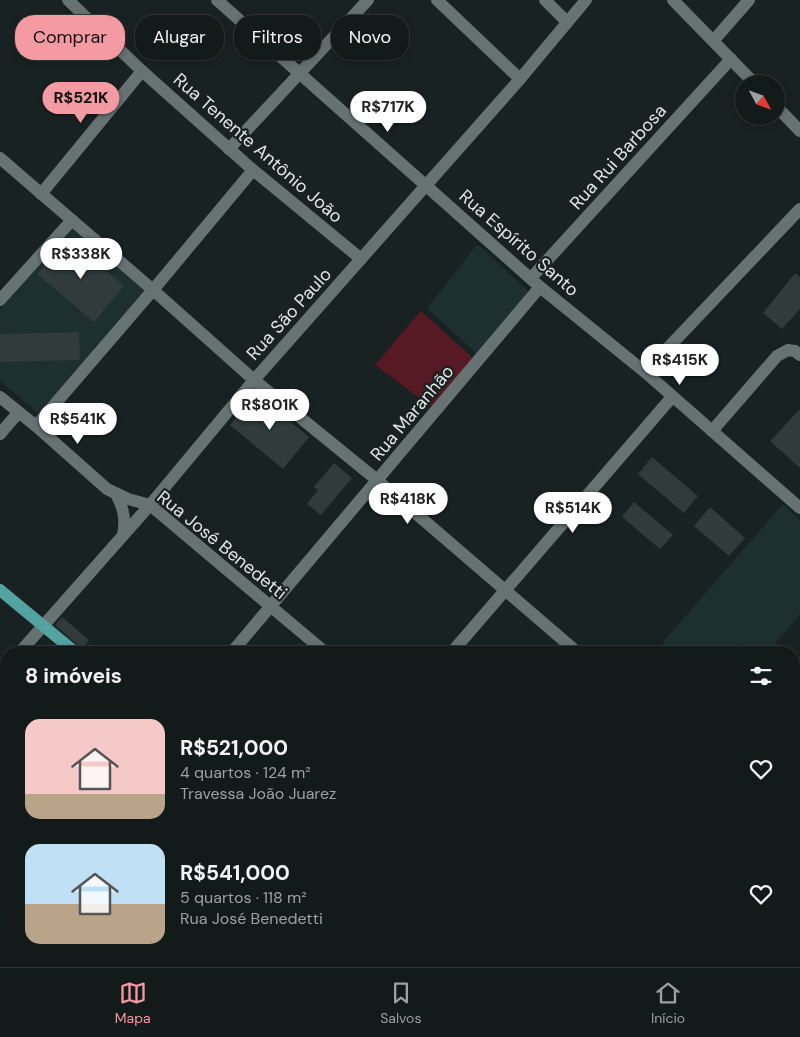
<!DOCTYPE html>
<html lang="pt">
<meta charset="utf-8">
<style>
:root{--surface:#131a1a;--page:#202727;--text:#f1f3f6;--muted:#9da1a2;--line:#323839;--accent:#f49aa3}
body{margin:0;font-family:"DM Sans",sans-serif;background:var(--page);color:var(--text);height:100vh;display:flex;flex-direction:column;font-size:19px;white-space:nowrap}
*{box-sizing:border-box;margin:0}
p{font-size:16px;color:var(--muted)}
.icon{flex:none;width:28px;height:28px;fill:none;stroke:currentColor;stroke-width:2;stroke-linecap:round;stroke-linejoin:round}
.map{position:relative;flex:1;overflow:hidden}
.drawer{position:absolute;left:0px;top:646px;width:800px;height:321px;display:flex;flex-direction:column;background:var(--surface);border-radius:20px 20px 0 0;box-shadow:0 2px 8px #0003,0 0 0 1px var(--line)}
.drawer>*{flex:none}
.banner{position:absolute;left:15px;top:15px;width:500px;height:45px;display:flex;gap:10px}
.needle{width:32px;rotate:131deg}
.controls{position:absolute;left:735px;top:75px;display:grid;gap:10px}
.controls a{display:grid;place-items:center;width:50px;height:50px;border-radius:50%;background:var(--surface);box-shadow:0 2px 8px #0003,0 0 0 1px var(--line);font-size:25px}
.price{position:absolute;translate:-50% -42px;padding:0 11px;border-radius:18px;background:#fff;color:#222;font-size:16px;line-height:32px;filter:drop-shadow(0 1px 2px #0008)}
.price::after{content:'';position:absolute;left:50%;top:30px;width:15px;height:11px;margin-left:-8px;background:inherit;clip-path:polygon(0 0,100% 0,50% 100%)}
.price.selected{background:var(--accent);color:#111}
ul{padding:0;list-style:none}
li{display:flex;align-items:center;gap:15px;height:125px;padding:0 25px}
li span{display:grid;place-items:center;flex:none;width:140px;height:100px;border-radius:15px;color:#555}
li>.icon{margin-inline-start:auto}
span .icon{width:60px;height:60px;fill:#fffc;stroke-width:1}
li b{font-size:21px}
h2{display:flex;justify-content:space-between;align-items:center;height:60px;padding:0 25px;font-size:21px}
.chip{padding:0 18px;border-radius:20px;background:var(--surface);box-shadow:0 2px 8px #0003,0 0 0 1px var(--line);font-size:18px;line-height:45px}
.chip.selected{background:var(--accent);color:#111}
.tabs{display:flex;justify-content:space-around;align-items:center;height:70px;border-top:1px solid var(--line);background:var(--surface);font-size:14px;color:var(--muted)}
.tabs a{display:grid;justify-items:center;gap:2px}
.tabs .selected{color:var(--accent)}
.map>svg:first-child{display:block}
.built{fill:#1e2f2f}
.green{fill:#571924}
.building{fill:#313b3b}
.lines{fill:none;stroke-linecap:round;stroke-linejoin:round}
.minor{stroke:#677272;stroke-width:12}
.major{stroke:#53a3a1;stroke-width:12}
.labels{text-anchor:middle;stroke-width:4.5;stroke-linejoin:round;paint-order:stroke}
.street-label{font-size:18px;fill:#e0e7e6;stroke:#192222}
</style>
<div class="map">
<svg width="800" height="967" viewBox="0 0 800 967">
<rect width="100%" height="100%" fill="#192222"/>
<g class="built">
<path d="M72 228 147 293 40 415 0 381V310Z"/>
<path d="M476 246H480L530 293 478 355 427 308Z"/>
<path d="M783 504 800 520V614L768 652H753L741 643 733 652H716L712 650 710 652H669L671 650 662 643Z"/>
</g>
<path class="green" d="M421 311 473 358 433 408 375 365Z"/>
<g class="building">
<path d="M68 238 124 286 94 322 37 274Z"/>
<path d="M795 273 800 277V309L782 329 763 313Z"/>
<path d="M79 332 80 360 0 362V334Z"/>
<path d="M256 393 309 437 283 469 230 425Z"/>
<path d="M800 409V468L770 441Z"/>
<path d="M652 457 698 496 684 513 638 474Z"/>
<path d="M334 463 352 478 321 515 307 504 318 490 314 487Z"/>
<path d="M634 502 673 535 660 549 622 517Z"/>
<path d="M710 507 745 538 729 556 694 526Z"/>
<path d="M62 617 89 640 82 649 55 625Z"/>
</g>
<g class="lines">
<g class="minor">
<path d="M68 0 142 71 253 170 361 259"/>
<path d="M217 0 540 287 645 372 800 508"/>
<path d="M437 0 520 79"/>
<path d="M545 0 566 21"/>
<path d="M673 0 755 84"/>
<path d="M714 40 749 0"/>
<path d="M776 106 800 131"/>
<path d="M229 149 368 0"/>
<path d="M0 158 153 290 254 380 377 480 577 652"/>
<path d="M41 194 142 71"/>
<path d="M531 278 731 59"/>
<path d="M0 300 72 220"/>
<path d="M645 372 800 209"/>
<path d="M0 397 36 426 107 489 128 499 150 505 325 652"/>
<path d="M36 426 153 290 253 170"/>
<path d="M712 431 777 356 788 350 795 351 800 355"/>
<path d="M0 434 18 413"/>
<path d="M116 494C124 508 126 520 123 535"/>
<path d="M20 652 150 505 254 380 520 79 586 0"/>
<path d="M232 652 540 287"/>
<path d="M452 652 672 397"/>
<path d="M0 676 6 669"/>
<path d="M794 739 800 732"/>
<path d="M794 857 800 864"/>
<path d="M0 934 6 926"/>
<path d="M658 961 664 967"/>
<path d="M180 967 184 961"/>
<path d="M400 967 405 961"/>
<path d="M595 967 600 961"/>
</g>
<g class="major">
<path d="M0 590 75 652"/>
<path d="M0 890 6 896"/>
<path d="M81 961 87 967"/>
<path d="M434 961 441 967"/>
</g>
</g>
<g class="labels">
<g class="street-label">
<text transform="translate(258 148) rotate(41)" y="6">Rua Tenente Antônio João</text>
<text transform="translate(618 157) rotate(-48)" y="6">Rua Rui Barbosa</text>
<text transform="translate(519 243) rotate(41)" y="6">Rua Espírito Santo</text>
<text transform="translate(289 314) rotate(-48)" y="6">Rua São Paulo</text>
<text transform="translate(412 413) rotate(-50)" y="6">Rua Maranhão</text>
<text transform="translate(222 545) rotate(39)" y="6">Rua José Benedetti</text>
</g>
</g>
</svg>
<div class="controls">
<a><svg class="needle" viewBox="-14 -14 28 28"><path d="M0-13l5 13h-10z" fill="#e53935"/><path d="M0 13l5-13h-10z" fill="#9da1a2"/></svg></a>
</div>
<b class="price selected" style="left:81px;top:124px">R$521K</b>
<b class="price" style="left:388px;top:133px">R$717K</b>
<b class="price" style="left:81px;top:280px">R$338K</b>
<b class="price" style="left:680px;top:386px">R$415K</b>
<b class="price" style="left:270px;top:431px">R$801K</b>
<b class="price" style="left:78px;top:445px">R$541K</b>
<b class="price" style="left:408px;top:525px">R$418K</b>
<b class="price" style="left:573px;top:534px">R$514K</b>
<div class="banner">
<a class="chip selected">Comprar</a>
<a class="chip">Alugar</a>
<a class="chip">Filtros</a>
<a class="chip">Novo</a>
</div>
<section class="drawer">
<h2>8 imóveis<svg class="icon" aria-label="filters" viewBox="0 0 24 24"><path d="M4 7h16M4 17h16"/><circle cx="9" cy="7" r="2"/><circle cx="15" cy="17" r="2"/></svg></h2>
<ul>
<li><span style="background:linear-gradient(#f6c9c9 75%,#b9a48a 0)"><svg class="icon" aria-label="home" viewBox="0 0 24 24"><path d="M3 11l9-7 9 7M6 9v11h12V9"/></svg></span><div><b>R$521,000</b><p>4 quartos · 124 m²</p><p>Travessa João Juarez</p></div><svg class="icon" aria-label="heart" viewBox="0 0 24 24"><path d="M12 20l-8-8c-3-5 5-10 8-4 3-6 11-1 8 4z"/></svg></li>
<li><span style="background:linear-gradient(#bfe0f5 60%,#b9a48a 0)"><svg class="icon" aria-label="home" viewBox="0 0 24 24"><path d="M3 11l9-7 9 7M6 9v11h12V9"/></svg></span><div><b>R$541,000</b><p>5 quartos · 118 m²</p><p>Rua José Benedetti</p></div><svg class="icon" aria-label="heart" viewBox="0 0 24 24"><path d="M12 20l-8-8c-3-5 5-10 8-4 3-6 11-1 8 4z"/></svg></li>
</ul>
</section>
</div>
<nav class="tabs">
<a class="selected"><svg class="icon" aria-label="map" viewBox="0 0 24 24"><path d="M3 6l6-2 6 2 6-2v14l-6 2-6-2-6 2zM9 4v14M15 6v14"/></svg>Mapa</a>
<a><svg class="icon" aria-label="saved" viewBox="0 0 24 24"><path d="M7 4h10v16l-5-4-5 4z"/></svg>Salvos</a>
<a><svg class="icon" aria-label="home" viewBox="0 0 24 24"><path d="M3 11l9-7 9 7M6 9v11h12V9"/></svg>Início</a>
</nav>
